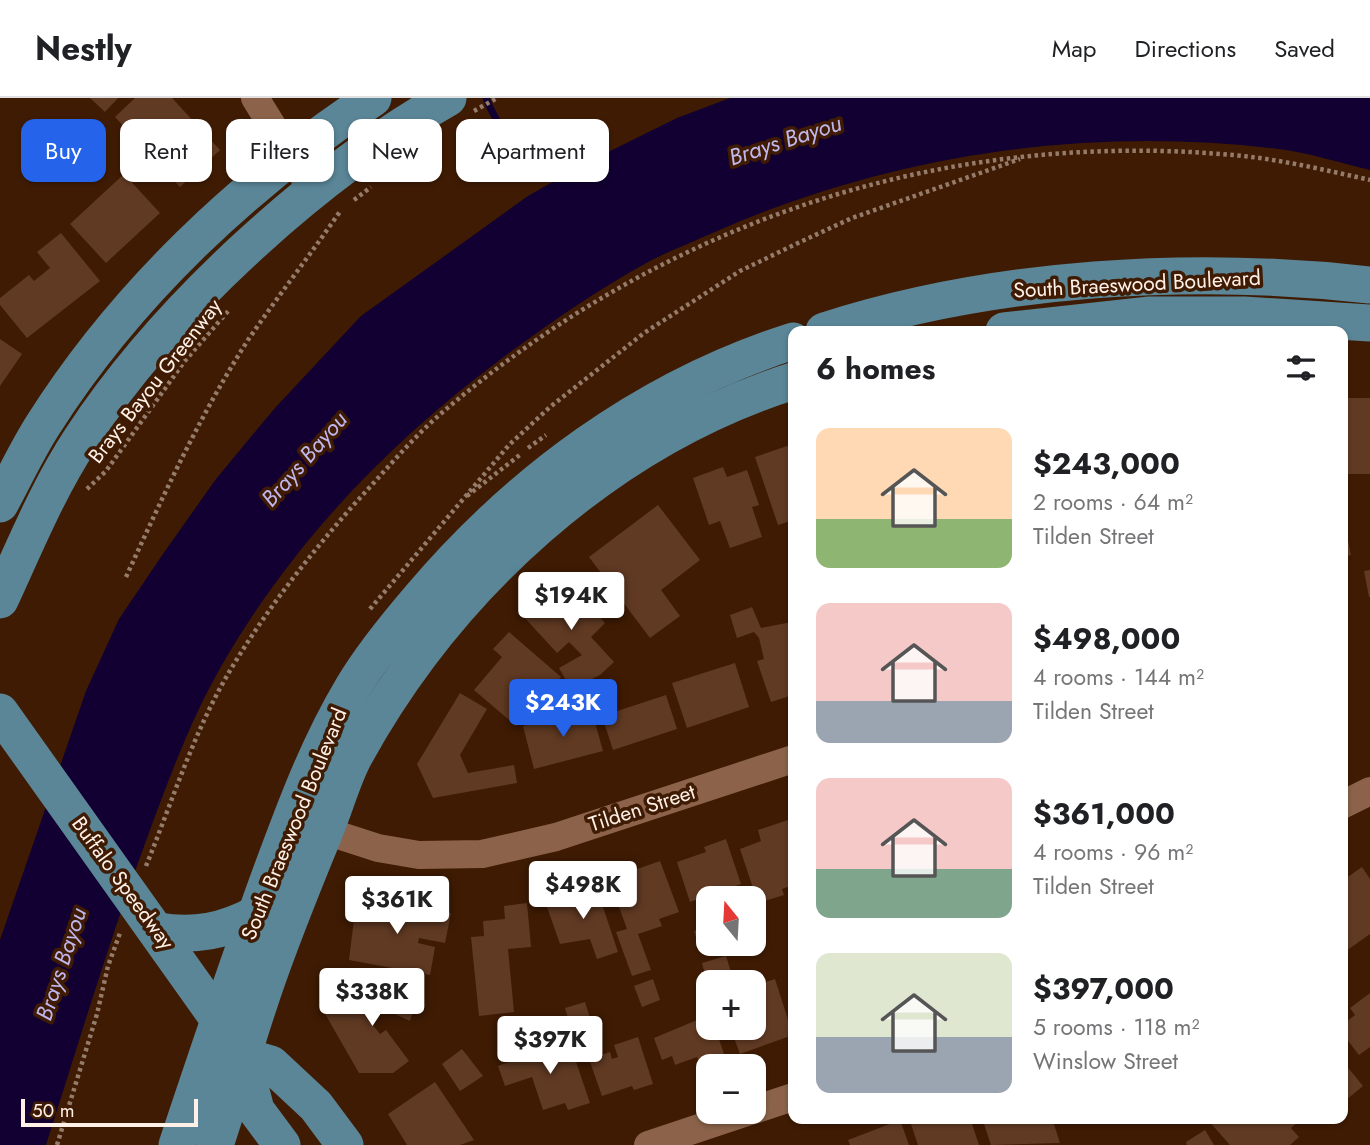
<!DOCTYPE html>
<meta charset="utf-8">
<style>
:root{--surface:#fff;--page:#f2f2f2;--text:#202124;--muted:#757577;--line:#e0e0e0;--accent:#2563eb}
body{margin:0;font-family:Jost,sans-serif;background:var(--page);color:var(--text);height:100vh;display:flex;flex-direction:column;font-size:26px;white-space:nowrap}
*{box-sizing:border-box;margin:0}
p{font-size:23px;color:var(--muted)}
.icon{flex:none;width:38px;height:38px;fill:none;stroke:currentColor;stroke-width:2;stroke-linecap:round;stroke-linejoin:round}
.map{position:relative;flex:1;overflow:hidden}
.panel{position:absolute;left:788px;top:228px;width:560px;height:798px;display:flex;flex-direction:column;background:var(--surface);border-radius:14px;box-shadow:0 2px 5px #0004}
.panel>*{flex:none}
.banner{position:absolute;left:21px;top:21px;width:662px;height:63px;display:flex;gap:14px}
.needle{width:46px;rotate:342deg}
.fabs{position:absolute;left:696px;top:788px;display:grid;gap:14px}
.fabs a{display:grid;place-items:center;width:70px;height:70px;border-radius:14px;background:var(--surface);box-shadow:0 2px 5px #0004;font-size:35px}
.scale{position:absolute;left:21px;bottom:18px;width:177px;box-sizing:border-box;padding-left:7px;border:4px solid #fff0e8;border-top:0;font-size:19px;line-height:24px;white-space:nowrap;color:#fff0e8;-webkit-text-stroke:5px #3f1b03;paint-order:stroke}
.price{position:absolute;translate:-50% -60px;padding:0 16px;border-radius:7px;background:#fff;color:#222;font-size:23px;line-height:46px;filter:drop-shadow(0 2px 4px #0008)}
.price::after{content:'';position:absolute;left:50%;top:42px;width:21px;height:16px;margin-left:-10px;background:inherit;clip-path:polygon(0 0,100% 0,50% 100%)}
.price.selected{background:var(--accent);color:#fff}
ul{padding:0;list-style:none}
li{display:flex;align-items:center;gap:21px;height:175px;padding:0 28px}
li span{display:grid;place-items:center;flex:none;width:196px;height:140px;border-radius:14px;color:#555}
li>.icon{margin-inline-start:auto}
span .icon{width:84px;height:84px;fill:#fffc;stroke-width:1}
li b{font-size:30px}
h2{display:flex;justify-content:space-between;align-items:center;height:84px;padding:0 28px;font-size:30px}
.chip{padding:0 24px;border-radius:14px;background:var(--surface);box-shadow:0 2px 5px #0004;font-size:24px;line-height:63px}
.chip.selected{background:var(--accent);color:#fff}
header{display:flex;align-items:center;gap:42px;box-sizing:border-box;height:98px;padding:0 35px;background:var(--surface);border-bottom:2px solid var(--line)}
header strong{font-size:33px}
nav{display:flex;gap:38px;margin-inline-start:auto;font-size:24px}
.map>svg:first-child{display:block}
.water{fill:#110031}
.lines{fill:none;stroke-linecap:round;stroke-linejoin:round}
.stream{stroke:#110031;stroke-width:7}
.building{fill:#613a23}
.path{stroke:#957b6a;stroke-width:4.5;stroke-dasharray:3.5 3.5;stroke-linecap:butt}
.minor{stroke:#8c634a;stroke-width:28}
.major{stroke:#5a8697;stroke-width:37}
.labels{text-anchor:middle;stroke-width:7;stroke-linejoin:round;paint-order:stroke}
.street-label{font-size:21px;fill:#fff0e8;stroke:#3f1b03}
.water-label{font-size:23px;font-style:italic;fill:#c0b7ee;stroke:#3f1b03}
</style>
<header>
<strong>Nestly</strong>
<nav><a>Map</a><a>Directions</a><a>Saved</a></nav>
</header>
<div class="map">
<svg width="1370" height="1047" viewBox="0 0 1370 1047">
<rect width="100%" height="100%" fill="#3f1b03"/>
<path class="water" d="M730 0H1370V72C1340 65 1310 55 1279 51 1086 27 886 57 708 137 688 146 667 154 648 164 597 192 548 226 501 261 391 343 296 441 226 560 194 614 173 670 151 729 112 834 80 940 46 1047H0V842L86 593 119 521 163 456 216 381 275 310 361 218 528 98 584 66 677 20Z"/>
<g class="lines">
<path class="stream" d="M486 0C500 37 531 65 564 85"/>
</g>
<g class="building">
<path d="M90 0H118L105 14Z"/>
<path d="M135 0H172L220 52 180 89 115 19Z"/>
<path d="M124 76 160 115 106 165 70 126Z"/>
<path d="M61 135 100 183 27 240 0 207V200L29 177 34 183 50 170 37 154Z"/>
<path d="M0 241 22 256 0 288Z"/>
<rect x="1342" y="300" width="28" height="76"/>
<path d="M793 346V422L778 427 755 359Z"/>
<path d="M723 369 727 379 747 372 759 407 752 409 762 439 730 450 720 423 709 427 693 380Z"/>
<path d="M658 407 700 462 661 492 680 518 650 540 589 459Z"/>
<path d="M1345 428 1351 457 1342 459V429Z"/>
<path d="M1370 472V499H1369L1364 473Z"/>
<path d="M564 480 605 525 591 539 614 564 600 577 571 591 559 570 582 557 569 544 557 555 523 518Z"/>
<path d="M752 509 761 530 792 524 793 528V597L771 604 757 563 764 561 759 540 754 534 737 540 730 517Z"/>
<path d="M509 534 561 579 546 597 532 585 519 600 530 610 516 628 474 592 502 559 493 551Z"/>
<path d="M735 565 749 609 687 630 672 585Z"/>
<path d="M460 595 487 611 460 657 468 675 514 667 517 685 433 700 417 666Z"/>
<path d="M666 597 677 631 613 652 602 618Z"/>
<path d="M591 610 603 653 534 671 523 628Z"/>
<path d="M791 721 793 787 782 791 784 797 758 805 740 751 761 743 758 732Z"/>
<path d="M726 741 741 786 690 804 677 764 706 754 704 749Z"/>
<path d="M660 763 679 814 659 821 662 828 638 836 651 872 632 878 616 834 627 831 609 781Z"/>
<path d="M1362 769 1370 781V836L1346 853 1342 848V783Z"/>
<path d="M595 785 618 854 597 861 590 841 560 846 546 806Z"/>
<path d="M362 800 404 808 403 814 419 817 420 810 451 815 445 845 419 840 418 845 435 849 430 877 349 862 355 813 359 814Z"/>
<path d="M527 805 531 849 508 851 514 914 479 918 471 839 484 838 483 823 505 821 504 808Z"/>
<path d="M709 828V845L723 846 700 853 694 833Z"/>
<path d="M726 858 734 884H707L702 865Z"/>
<path d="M389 881 420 889 410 923 386 912H371L368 921 380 936 386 932 409 963 393 975H359L324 914 326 905 335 907 339 898 348 902 350 896 367 902 384 903Z"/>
<path d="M653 881 660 902 642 909 634 888Z"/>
<path d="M775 881 793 937 740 956 730 929H754V888Z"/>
<path d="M1370 895V949L1359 957 1342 935V927L1355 917 1350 910Z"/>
<path d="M585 904 592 926 572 933 565 910Z"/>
<path d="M709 917V929H715L726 962 701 971 697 959 675 967 672 958 662 962 654 940Z"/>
<path d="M638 939 653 986 634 992 632 988 602 998 589 961 610 954 612 961 618 959 614 947Z"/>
<path d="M569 943 590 1005 568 1012 565 1005 543 1012 532 979 505 988 498 968Z"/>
<path d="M462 951 483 978 460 993 442 966Z"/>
<path d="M1342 956 1348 963 1345 966 1363 988 1346 1002 1342 998Z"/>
<path d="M435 984 474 1042 460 1047H407L388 1016Z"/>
<path d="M909 1020H970L979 1047H918Z"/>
<path d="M982 1020H1052L1060 1045 991 1047Z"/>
<path d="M1206 1020H1295L1298 1024 1291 1030 1299 1039 1290 1047H1230Z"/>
<path d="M900 1022 909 1047H850L848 1042Z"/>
<path d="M1205 1032 1214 1047H1187L1186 1044Z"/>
</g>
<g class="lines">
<g class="path">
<path d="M474 13 497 0"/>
<path d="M354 102 371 89"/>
<path d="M528 350 546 337"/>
<path d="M87 391 106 373 184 264 229 212"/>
<path d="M467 398 521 356"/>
<path d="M126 479C163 398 200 317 248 242 278 198 311 156 341 112"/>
<path d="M370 511 509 347 550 309 644 235 740 173 798 145 852 120 1020 61"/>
<path d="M146 768C172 704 193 636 228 576 265 513 310 456 358 402 386 372 413 339 444 313 667 123 941 31 1233 57 1279 61 1325 72 1370 82"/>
<path d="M57 1047 97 916 108 868 120 835"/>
</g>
<g class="minor">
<path d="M255 0 312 92"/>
<path d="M1342 707 1370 693"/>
<path d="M307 727 378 750 419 757 482 756 556 739 793 661"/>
<path d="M754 1012 793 999"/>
<path d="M648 1047 750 1013"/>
</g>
<g class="major">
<path d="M824 233C995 178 1193 167 1370 187"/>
<path d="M1004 233 1150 217H1244L1370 225"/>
<path d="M0 406C14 380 27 352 43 327 126 196 244 85 373 0"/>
<path d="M0 502C25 448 48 391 81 341 165 212 314 76 448 0"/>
<path d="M0 614 219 922 242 958 256 1012 282 1047"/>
<path d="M158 833C195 839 224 833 256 816"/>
<path d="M242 958 271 966 316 1008 345 1047"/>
<path d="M177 1047C207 957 237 868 269 780 293 715 317 649 353 589 372 557 396 528 420 500 519 383 646 290 793 243"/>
<path d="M215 1047C231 1000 243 953 259 906 278 847 302 790 325 733 335 709 342 682 354 659 447 489 606 342 793 283"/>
</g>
</g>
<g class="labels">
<g class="street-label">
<text transform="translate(1137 186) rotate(-3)" y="7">South Braeswood Boulevard</text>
<text transform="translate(155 283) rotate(-52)" y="7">Brays Bayou Greenway</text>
<text transform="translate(642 710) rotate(-18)" y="7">Tilden Street</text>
<text transform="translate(294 726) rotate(-68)" y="7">South Braeswood Boulevard</text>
<text transform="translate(123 785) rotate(54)" y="7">Buffalo Speedway</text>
</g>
<g class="water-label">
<text transform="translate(785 42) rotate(-18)" y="8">Brays Bayou</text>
<text transform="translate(304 361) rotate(-49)" y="8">Brays Bayou</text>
<text transform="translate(61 866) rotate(-72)" y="8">Brays Bayou</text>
</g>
</g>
</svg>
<div class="fabs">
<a><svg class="needle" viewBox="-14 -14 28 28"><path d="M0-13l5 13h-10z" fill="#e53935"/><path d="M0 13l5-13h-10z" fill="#757577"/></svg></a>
<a>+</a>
<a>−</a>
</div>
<div class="scale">50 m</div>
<b class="price" style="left:571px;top:534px">$194K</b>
<b class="price selected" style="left:563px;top:641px">$243K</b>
<b class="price" style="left:583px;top:823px">$498K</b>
<b class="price" style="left:397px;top:838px">$361K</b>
<b class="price" style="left:372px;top:930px">$338K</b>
<b class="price" style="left:550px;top:978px">$397K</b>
<div class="banner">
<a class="chip selected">Buy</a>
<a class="chip">Rent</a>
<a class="chip">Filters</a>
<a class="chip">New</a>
<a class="chip">Apartment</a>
</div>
<section class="panel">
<h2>6 homes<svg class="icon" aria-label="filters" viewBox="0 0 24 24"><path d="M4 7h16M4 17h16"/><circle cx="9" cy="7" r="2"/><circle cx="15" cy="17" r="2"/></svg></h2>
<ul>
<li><span style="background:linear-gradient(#ffd9b3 65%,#8fb573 0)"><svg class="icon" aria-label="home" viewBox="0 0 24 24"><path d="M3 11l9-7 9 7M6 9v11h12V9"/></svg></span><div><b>$243,000</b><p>2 rooms · 64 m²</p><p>Tilden Street</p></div></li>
<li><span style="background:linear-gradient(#f6c9c9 70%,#9aa5b1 0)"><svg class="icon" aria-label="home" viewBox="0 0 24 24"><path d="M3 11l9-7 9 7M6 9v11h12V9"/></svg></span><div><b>$498,000</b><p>4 rooms · 144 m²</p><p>Tilden Street</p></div></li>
<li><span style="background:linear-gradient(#f6c9c9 65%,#7fa58c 0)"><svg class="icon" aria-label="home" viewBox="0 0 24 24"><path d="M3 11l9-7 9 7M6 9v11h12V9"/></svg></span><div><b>$361,000</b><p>4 rooms · 96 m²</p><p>Tilden Street</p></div></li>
<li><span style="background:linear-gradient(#dfe7d0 60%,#9aa5b1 0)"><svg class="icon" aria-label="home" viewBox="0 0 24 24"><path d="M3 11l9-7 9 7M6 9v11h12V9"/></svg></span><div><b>$397,000</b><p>5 rooms · 118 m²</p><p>Winslow Street</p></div></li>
</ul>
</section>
</div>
